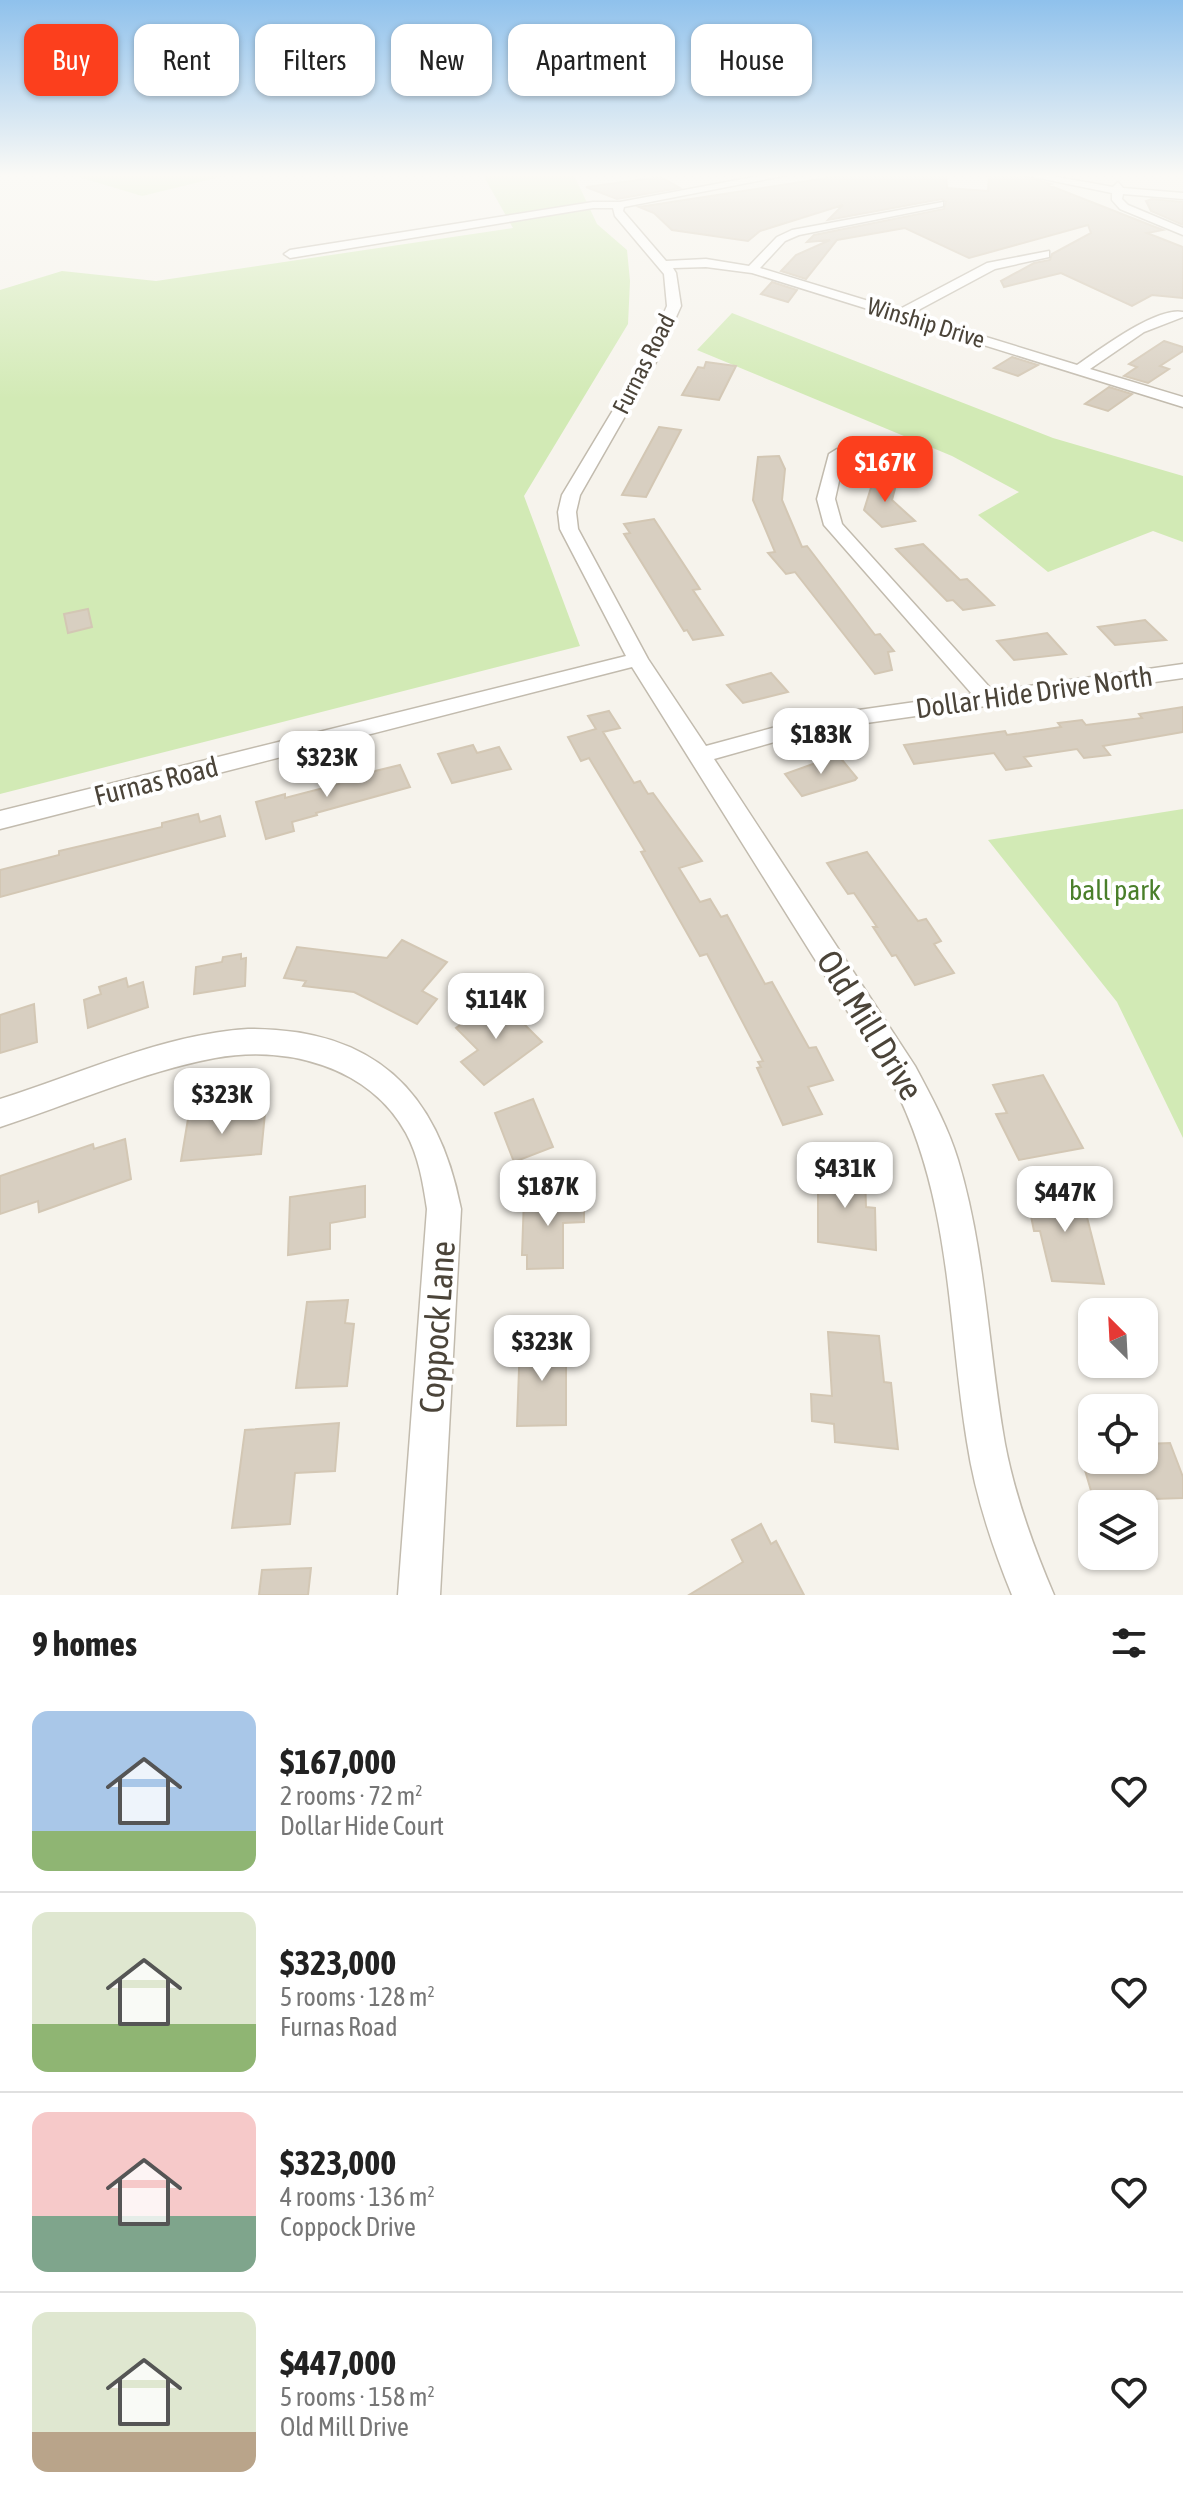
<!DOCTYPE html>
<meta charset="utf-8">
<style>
:root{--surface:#fff;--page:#f2f2f2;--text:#222;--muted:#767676;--line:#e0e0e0;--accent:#fc3f1d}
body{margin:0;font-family:"Asap Condensed",sans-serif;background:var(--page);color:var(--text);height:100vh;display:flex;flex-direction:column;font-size:30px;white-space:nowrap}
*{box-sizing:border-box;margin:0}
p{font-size:26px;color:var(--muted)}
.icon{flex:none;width:44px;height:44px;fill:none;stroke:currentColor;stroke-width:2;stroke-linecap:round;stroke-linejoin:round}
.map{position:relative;height:1595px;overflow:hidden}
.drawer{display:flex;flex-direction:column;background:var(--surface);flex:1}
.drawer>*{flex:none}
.top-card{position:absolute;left:24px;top:24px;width:1136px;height:72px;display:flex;gap:16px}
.needle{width:52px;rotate:336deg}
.buttons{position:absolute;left:1078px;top:1298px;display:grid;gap:16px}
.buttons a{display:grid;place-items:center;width:80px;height:80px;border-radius:16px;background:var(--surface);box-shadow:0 2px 6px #0004;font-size:40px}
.price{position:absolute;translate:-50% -68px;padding:0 18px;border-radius:16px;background:#fff;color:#222;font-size:26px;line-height:52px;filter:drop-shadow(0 2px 4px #0008)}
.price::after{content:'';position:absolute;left:50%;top:48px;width:24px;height:18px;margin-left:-12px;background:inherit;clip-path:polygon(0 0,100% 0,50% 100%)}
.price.on{background:var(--accent);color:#fff}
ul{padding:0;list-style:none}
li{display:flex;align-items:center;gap:24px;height:200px;padding:0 32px}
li+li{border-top:2px solid var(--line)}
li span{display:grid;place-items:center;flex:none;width:224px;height:160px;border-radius:16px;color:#555}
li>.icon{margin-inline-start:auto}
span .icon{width:96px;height:96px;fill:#fffc;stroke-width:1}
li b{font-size:34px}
h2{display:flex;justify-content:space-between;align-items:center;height:96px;padding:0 32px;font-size:34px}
.pill{padding:0 28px;border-radius:16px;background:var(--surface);box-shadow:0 2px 6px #0004;font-size:28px;line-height:72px}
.pill.on{background:var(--accent);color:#fff}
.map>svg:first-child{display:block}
.green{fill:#d2eab5}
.building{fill:#d8cfc1;stroke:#d3c7b4;stroke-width:2}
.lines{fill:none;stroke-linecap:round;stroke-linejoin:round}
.street-casing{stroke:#c2bbae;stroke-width:3}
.street{fill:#fff;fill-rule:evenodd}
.labels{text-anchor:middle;stroke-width:8;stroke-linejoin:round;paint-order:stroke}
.far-street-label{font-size:24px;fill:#4b4439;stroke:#fff}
.street-label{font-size:28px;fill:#4b4439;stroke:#fff}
.park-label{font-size:28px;fill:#4a7f2a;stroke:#fff}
.near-street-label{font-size:34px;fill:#4b4439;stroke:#fff}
</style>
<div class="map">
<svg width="1183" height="1595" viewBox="0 0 1183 1595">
<rect width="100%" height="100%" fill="#f6f3ec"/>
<g class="green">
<path d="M72 175H228L142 196Z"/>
<path d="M483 175H574L597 224 627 250 630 281 628 324 524 496 580 646 0 794V290L62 271 156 281 513 228Z"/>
<path d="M732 313 1053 438 1183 476V542L1153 531 1048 572 978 515 1019 492 952 456 697 350Z"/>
<path d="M1183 809V1138L1117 1002 988 840Z"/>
</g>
<g class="building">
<path d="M846 175H946L947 188 988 191 989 175H1021L1051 184 1048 185 1163 230 1147 233 1183 247V298L1152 295 1132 306 1061 273 1004 287 1001 281 1034 263 1050 260 1052 254 1091 233 1088 225 969 258 905 228 837 240 806 279 781 271 796 255 830 240 807 242 814 235 944 209 946 202 942 199 828 220 843 205 760 231 748 241 672 230 654 213 639 207Z"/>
<path d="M661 177 680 188 617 199 586 187Z"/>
<path d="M1152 199 1183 202V225L1151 211 1146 201Z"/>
<path d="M772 282 797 290 788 302 761 294Z"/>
<path d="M1164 341 1183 347V351L1160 366 1169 369 1148 383 1124 376 1137 367 1129 364Z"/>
<path d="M1012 357 1038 365 1018 376 994 368Z"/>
<path d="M706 362 736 366 719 400 682 395 698 367 704 368Z"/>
<path d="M1109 387 1132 394 1108 411 1085 404Z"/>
<path d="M659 427 681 430 646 497 622 495Z"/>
<path d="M779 456 785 469 782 500 802 547 807 546 875 635 880 634 894 651 888 652 892 670 875 674 795 572 786 574 768 553 775 552 753 500 758 457Z"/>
<path d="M874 478 897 481 892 500 915 521 882 527 864 510Z"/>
<path d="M654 519 700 589 693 590 723 635 693 640 687 630 684 631 624 534 630 533 624 524Z"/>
<path d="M923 544 960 580 967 579 994 605 963 610 953 600 947 601 896 549Z"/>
<path d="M88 609 92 627 68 633 64 614Z"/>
<path d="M1145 620 1166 640 1115 645 1098 627Z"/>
<path d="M1047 633 1066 654 1014 660 997 641Z"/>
<path d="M771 673 788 692 743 703 727 685Z"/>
<path d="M1183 707V732L1103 746 1110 755 1084 758 1077 749 1024 757 1031 766 1006 770 994 753 914 764 904 745 1005 731 1007 735 1061 727 1058 723 1082 720 1086 725 1142 718 1139 714Z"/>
<path d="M609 711 620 728 603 732 634 783 640 781 648 794 653 793 702 861 679 868 700 902 710 899 721 917 727 915 765 984 772 982 809 1048 816 1047 833 1080 808 1087 822 1114 783 1125 757 1068 761 1067 758 1062 763 1061 707 954 700 956 641 852 645 851 589 758 581 761 568 737 596 729 588 716Z"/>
<path d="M473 745 477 753 499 747 511 769 452 783 438 754Z"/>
<path d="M838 755 857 778 855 780 802 796 785 774Z"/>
<path d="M400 765 410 787 316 813 317 815 292 822 294 831 266 839 256 802 285 794V798L339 784 338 780Z"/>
<path d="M198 814 200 822 220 816 225 836 0 897V870L59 855V851L162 827V823Z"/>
<path d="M867 852 915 917 918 921 926 919 941 941 934 944 954 973 915 985 896 955 892 956 873 927H877L854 893 848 894 827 863Z"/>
<path d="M402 940 447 962 422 991 437 999 417 1024 354 992 303 986 306 981 284 978 297 947 387 958Z"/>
<path d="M241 954V959L246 958 245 986 194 994 196 967 222 962 223 957Z"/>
<path d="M126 978 128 987 143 982 148 1007 88 1028 84 1000 101 994 99 987Z"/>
<path d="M498 998 542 1042 484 1085 461 1062 478 1050 456 1028Z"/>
<path d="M34 1004 37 1042 0 1053V1015Z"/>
<path d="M1043 1075 1083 1148 1019 1160 996 1114 1007 1113 993 1085Z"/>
<path d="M533 1099 553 1147 514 1162 495 1113Z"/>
<path d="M217 1111V1118L265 1113 261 1154 181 1161 189 1113Z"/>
<path d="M125 1139 131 1179 39 1212 38 1201 0 1214V1176L93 1144 94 1149Z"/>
<path d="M818 1168 865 1174 866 1207 875 1208 876 1250 818 1242Z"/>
<path d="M365 1186V1217L330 1223V1249L288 1255 290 1197Z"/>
<path d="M1025 1186 1080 1190 1104 1284 1052 1281 1040 1231H1034Z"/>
<path d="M584 1196V1222L563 1223V1268L527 1269V1255H522L524 1197Z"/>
<path d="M348 1300 345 1323 354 1324 347 1386 296 1388 307 1302Z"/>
<path d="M828 1332 879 1336 884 1382 891 1383 898 1449 835 1442 834 1424 812 1421 811 1394 832 1396Z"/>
<path d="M566 1340V1425L517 1426 520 1341Z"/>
<path d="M339 1423 335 1471 295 1473 290 1524 232 1528 245 1430Z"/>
<path d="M1170 1443 1183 1477V1498L1094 1501 1082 1460H1144V1444Z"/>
<path d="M761 1524 771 1544 776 1541 804 1595H689L743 1562 732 1540Z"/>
<path d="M311 1568 308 1595H259L262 1570Z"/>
</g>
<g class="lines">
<defs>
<g id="street">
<path d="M764 175H788L624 207 623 211 666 261 706 259 749 266 777 237 792 230 943 202V206L939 207 799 235 785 241 760 268 898 310 987 263 1049 251V257L995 269 911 314 1077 365C1099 350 1157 306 1183 312V317L1144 332 1090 369 1183 397V407L752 273 706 267 673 268 676 273 681 306 656 362 580 495 576 512 578 529 648 659 706 746 816 716 972 694 824 525 817 499 829 454 837 449 845 454 835 499 842 524 993 691 1183 664V678L817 730 714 759 915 1066C931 1096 948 1127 958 1160 986 1253 988 1349 1005 1444 1015 1496 1033 1546 1054 1595H1012C992 1546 975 1495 967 1442 947 1318 952 1200 893 1084L632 667 0 829V811L626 656 560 529 558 512 562 495 642 362 667 306 664 274 615 216 613 208H593L290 258 284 254 290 250 593 202H620Z"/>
<path d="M1024 175H1046L1113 187 1118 182 1123 188 1183 193V199L1123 194 1122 199 1128 205 1183 228V235L1120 209 1112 200V193Z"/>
<path d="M248 1029C373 1028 438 1090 461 1209L440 1595H398L427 1209C423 1183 419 1157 406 1133 369 1066 286 1045 215 1058 141 1072 71 1104 0 1127V1099C80 1074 164 1034 248 1029Z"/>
</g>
</defs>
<use href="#street" class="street-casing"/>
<use href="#street" class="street"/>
</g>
<linearGradient id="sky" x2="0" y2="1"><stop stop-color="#8fc1ec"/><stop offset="0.44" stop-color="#fbfaf6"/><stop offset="1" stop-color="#fbfaf6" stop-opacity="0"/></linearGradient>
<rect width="1183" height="399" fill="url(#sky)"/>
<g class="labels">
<g class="far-street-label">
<text transform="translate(926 323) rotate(17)" y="8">Winship Drive</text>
<text transform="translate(644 364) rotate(-63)" y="8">Furnas Road</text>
</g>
<g class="street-label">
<text transform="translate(1034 692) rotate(-8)" y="10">Dollar Hide Drive North</text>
<text transform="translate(156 781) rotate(-14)" y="10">Furnas Road</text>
</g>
<g class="park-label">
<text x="1115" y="900">ball park</text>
</g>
<g class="near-street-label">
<text transform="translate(870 1025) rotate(58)" y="12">Old Mill Drive</text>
<text transform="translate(437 1327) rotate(-86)" y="12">Coppock Lane</text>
</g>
</g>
</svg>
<div class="buttons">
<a><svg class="needle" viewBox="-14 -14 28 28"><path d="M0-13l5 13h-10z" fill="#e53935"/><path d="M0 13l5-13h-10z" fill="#767676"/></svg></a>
<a><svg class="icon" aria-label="locate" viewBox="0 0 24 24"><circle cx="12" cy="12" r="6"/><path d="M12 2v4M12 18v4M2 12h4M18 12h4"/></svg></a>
<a><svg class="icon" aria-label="layers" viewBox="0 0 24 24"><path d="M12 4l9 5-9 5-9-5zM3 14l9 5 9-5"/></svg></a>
</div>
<b class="price on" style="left:885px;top:504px">$167K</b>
<b class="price" style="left:821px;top:776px">$183K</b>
<b class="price" style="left:327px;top:799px">$323K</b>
<b class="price" style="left:496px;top:1041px">$114K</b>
<b class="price" style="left:222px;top:1136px">$323K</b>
<b class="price" style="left:845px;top:1210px">$431K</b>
<b class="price" style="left:548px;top:1228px">$187K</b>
<b class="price" style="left:1065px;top:1234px">$447K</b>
<b class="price" style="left:542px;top:1383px">$323K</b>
<div class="top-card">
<a class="pill on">Buy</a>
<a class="pill">Rent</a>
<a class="pill">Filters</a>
<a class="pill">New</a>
<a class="pill">Apartment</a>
<a class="pill">House</a>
</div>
</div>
<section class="drawer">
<h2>9 homes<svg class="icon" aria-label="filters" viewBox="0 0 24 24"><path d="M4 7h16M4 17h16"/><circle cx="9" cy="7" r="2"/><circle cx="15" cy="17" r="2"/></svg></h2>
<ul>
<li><span style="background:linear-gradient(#a9c7e8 75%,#8fb573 0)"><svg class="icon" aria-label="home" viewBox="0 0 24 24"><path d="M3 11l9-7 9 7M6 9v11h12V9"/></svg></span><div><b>$167,000</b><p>2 rooms · 72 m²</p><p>Dollar Hide Court</p></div><svg class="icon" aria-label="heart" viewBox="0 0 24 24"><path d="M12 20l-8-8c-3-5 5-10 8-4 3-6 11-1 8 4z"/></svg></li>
<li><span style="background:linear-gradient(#dfe7d0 70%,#8fb573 0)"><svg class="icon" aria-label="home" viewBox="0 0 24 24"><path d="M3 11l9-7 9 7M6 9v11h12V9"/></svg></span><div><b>$323,000</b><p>5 rooms · 128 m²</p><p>Furnas Road</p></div><svg class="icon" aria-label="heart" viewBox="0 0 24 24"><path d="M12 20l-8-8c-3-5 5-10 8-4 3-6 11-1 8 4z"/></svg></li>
<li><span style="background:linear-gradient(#f6c9c9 65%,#7fa58c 0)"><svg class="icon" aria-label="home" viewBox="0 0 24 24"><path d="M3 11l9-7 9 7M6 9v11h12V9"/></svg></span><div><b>$323,000</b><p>4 rooms · 136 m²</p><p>Coppock Drive</p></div><svg class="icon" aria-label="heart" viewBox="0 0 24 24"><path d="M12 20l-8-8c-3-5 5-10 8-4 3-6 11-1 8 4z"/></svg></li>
<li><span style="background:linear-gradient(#dfe7d0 75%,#b9a48a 0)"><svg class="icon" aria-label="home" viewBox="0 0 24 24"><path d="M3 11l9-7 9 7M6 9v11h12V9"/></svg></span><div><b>$447,000</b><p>5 rooms · 158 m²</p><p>Old Mill Drive</p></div><svg class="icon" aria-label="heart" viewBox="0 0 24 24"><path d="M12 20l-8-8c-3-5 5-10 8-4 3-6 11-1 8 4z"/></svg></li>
</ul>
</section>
